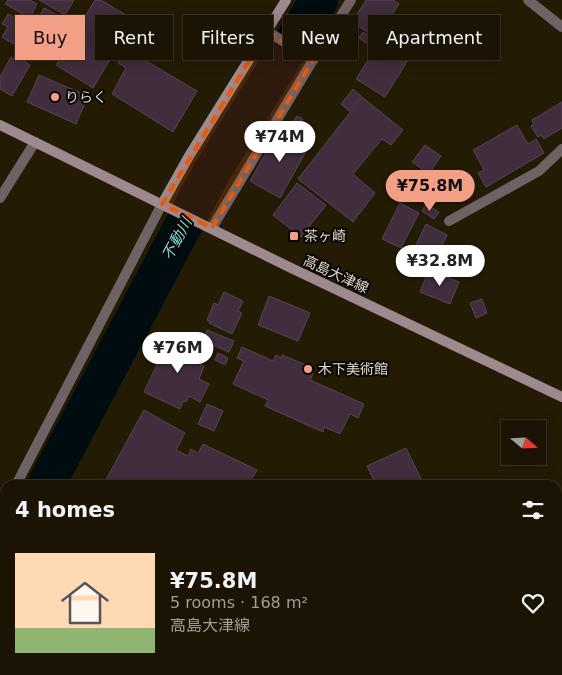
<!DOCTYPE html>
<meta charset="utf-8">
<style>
:root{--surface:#1b1404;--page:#282113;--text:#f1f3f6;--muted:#a09e9a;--line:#393326;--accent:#f39f86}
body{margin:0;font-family:"DejaVu Sans","Noto Sans JP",sans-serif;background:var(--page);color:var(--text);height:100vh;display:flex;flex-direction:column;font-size:19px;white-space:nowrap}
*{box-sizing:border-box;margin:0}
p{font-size:16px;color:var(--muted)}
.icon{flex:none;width:28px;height:28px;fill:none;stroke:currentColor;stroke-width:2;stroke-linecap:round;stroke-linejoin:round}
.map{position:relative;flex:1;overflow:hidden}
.side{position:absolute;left:0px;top:480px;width:562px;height:195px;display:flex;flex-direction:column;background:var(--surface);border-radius:15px 15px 0 0;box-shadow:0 2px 12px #0003,0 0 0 1px var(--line)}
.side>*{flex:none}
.banner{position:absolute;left:15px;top:15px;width:532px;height:45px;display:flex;gap:10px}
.needle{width:32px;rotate:109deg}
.controls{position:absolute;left:501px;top:420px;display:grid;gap:10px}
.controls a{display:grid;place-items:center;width:45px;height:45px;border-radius:0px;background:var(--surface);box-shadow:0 2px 12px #0003,0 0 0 1px var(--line);font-size:25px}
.price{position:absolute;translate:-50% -42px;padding:0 11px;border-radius:18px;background:#fff;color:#222;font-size:16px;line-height:32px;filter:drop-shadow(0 1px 2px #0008)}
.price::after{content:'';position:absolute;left:50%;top:30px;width:15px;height:11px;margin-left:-8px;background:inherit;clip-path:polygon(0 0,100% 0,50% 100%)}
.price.selected{background:var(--accent);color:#111}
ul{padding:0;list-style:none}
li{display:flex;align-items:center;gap:15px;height:125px;padding:0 15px}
li span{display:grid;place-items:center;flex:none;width:140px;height:100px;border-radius:0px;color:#555}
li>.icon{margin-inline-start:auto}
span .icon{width:60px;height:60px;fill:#fffc;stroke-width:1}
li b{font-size:21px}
h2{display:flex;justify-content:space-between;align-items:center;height:60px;padding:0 15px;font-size:21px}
.tag{padding:0 18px;border-radius:0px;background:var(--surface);box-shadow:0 2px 12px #0003,0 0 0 1px var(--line);font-size:18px;line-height:45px}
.tag.selected{background:var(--accent);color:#111}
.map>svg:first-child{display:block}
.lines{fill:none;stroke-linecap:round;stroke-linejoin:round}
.river{stroke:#000c0f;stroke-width:38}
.building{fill:#402d3e;stroke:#574455}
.street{stroke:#6f6264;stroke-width:10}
.secondary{stroke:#9e898e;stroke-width:10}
.marked{fill:#e8590c;fill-opacity:0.2;stroke:#e8590c;stroke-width:4;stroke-dasharray:10 6;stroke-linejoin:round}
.poi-dot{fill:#f39f86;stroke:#090601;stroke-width:2}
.labels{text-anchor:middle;stroke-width:4;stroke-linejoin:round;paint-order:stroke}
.poi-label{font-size:14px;fill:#e0dacd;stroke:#090601;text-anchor:start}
.street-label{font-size:14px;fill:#e0dacd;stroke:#090601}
.water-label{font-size:15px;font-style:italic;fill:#88d8e3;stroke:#090601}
</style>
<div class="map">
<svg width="562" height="675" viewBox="0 0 562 675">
<rect width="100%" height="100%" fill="#241b05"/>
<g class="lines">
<g class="river">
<path d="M46 485 211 173 319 0"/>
<path d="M0 572 5 563"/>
</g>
</g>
<g class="building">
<path d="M8 0H30L37 4 30 18 5 4Z"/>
<path d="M39 0H74L65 15Z"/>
<path d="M95 0H101L134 20 93 88 56 65Z"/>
<path d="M366 0H393L399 4 377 38 352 22Z"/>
<path d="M44 8 59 16 50 32 35 24Z"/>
<path d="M8 14 44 35 31 58 24 53 25 51 2 37 8 27 2 24Z"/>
<path d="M390 26 418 44 385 97 356 79Z"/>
<path d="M363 32 375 40 371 46 359 38Z"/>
<path d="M126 49 197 91 173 132 112 94 126 68 118 63Z"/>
<path d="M11 57 17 61 19 58 30 65 12 96 0 89V77Z"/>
<path d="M39 75 88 96 76 124 27 102Z"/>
<path d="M353 89 361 96 349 111 341 104Z"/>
<path d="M362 97 403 130 391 145 382 139 353 174 375 193 353 222 298 179Z"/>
<path d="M562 102V128L544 139 541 135 538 137 531 126 534 124 532 120Z"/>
<path d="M297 116 303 119 295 130 290 126Z"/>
<path d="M517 125 528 144 536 139 544 153 486 187 478 173 484 170 473 150Z"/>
<path d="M279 129 309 146 280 198 250 181Z"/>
<path d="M425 145 441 156 429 174 412 162Z"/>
<path d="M297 183 326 205 301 237 273 215Z"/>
<path d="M400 203 419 213 401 248 382 239Z"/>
<path d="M426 204 439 212 434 219 422 211Z"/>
<path d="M426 224 447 235 433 264 412 253Z"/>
<path d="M429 270 459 282 450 304 420 292Z"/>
<path d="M224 292 243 301 238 311 242 313 232 334 209 323 210 321 207 320 214 303 218 305Z"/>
<path d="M269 296 310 313 298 341 258 325Z"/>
<path d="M482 299 487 313 476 318 470 303Z"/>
<path d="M207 330 234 341 229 352 203 341Z"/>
<path d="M172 333 188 340 185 345 198 351 196 355 203 359 200 364 204 366 199 379 209 384 200 402 189 396 186 402 183 401 180 409 144 392Z"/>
<path d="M242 347 273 361 276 355 281 358 282 355 311 367 309 372 313 374 310 380 364 404 358 418 350 414 340 434 324 427 323 432 265 406 268 400 233 384 244 361 237 358Z"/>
<path d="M218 353 228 358 225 365 215 360Z"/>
<path d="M207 404 223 411 214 431 198 424Z"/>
<path d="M144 410 185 433 176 450 188 456 191 449 198 453 203 444 257 470 249 484 251 485H103Z"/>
<path d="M406 448 424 485H376L367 466Z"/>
<path d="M562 502V669L558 658V504Z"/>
<path d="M21 670H56L53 675H30Z"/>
<path d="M464 670H512L515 675H467Z"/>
</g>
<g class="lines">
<g class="street">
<path d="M528 0 562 27"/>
<path d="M267 31 313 60"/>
<path d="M0 198 35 142"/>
<path d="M449 221 539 171 562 149"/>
<path d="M212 228 313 60 351 0"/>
<path d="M16 485 162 204"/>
<path d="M0 517 5 507"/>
</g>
<g class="secondary">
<path d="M0 125 289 267 562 397"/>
<path d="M162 204 189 156 286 0"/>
</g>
</g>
<path class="marked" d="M267 31 313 60 212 228 162 204Z"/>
<g class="poi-dot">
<circle cx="55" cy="97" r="5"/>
<rect x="289" y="231" width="10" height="10" rx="2.5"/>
<circle cx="308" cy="369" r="5"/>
</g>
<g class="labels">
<g class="poi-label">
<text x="65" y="102">りらく</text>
<text x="304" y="241">茶ヶ崎</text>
<text x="318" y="374">木下美術館</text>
</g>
<g class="street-label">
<text transform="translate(336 274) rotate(25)" y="5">高島大津線</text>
</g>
<g class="water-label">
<text transform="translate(177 239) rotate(-62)" y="5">不動川</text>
</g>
</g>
</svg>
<div class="controls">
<a><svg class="needle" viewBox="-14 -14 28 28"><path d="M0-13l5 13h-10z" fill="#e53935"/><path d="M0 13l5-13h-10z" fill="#a09e9a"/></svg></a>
</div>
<b class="price" style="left:280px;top:163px">¥74M</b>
<b class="price selected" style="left:430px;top:212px">¥75.8M</b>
<b class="price" style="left:440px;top:287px">¥32.8M</b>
<b class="price" style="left:178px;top:374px">¥76M</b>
<div class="banner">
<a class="tag selected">Buy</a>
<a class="tag">Rent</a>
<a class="tag">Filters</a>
<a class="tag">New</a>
<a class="tag">Apartment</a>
</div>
<section class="side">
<h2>4 homes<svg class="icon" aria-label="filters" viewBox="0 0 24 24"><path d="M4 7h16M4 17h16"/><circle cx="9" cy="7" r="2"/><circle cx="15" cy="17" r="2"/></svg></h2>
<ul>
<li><span style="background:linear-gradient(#ffd9b3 75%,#8fb573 0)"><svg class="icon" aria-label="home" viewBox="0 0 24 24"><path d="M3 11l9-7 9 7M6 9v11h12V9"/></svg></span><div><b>¥75.8M</b><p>5 rooms · 168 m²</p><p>高島大津線</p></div><svg class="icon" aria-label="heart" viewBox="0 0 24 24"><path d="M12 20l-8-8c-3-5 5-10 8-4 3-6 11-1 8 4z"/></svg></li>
</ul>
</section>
</div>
